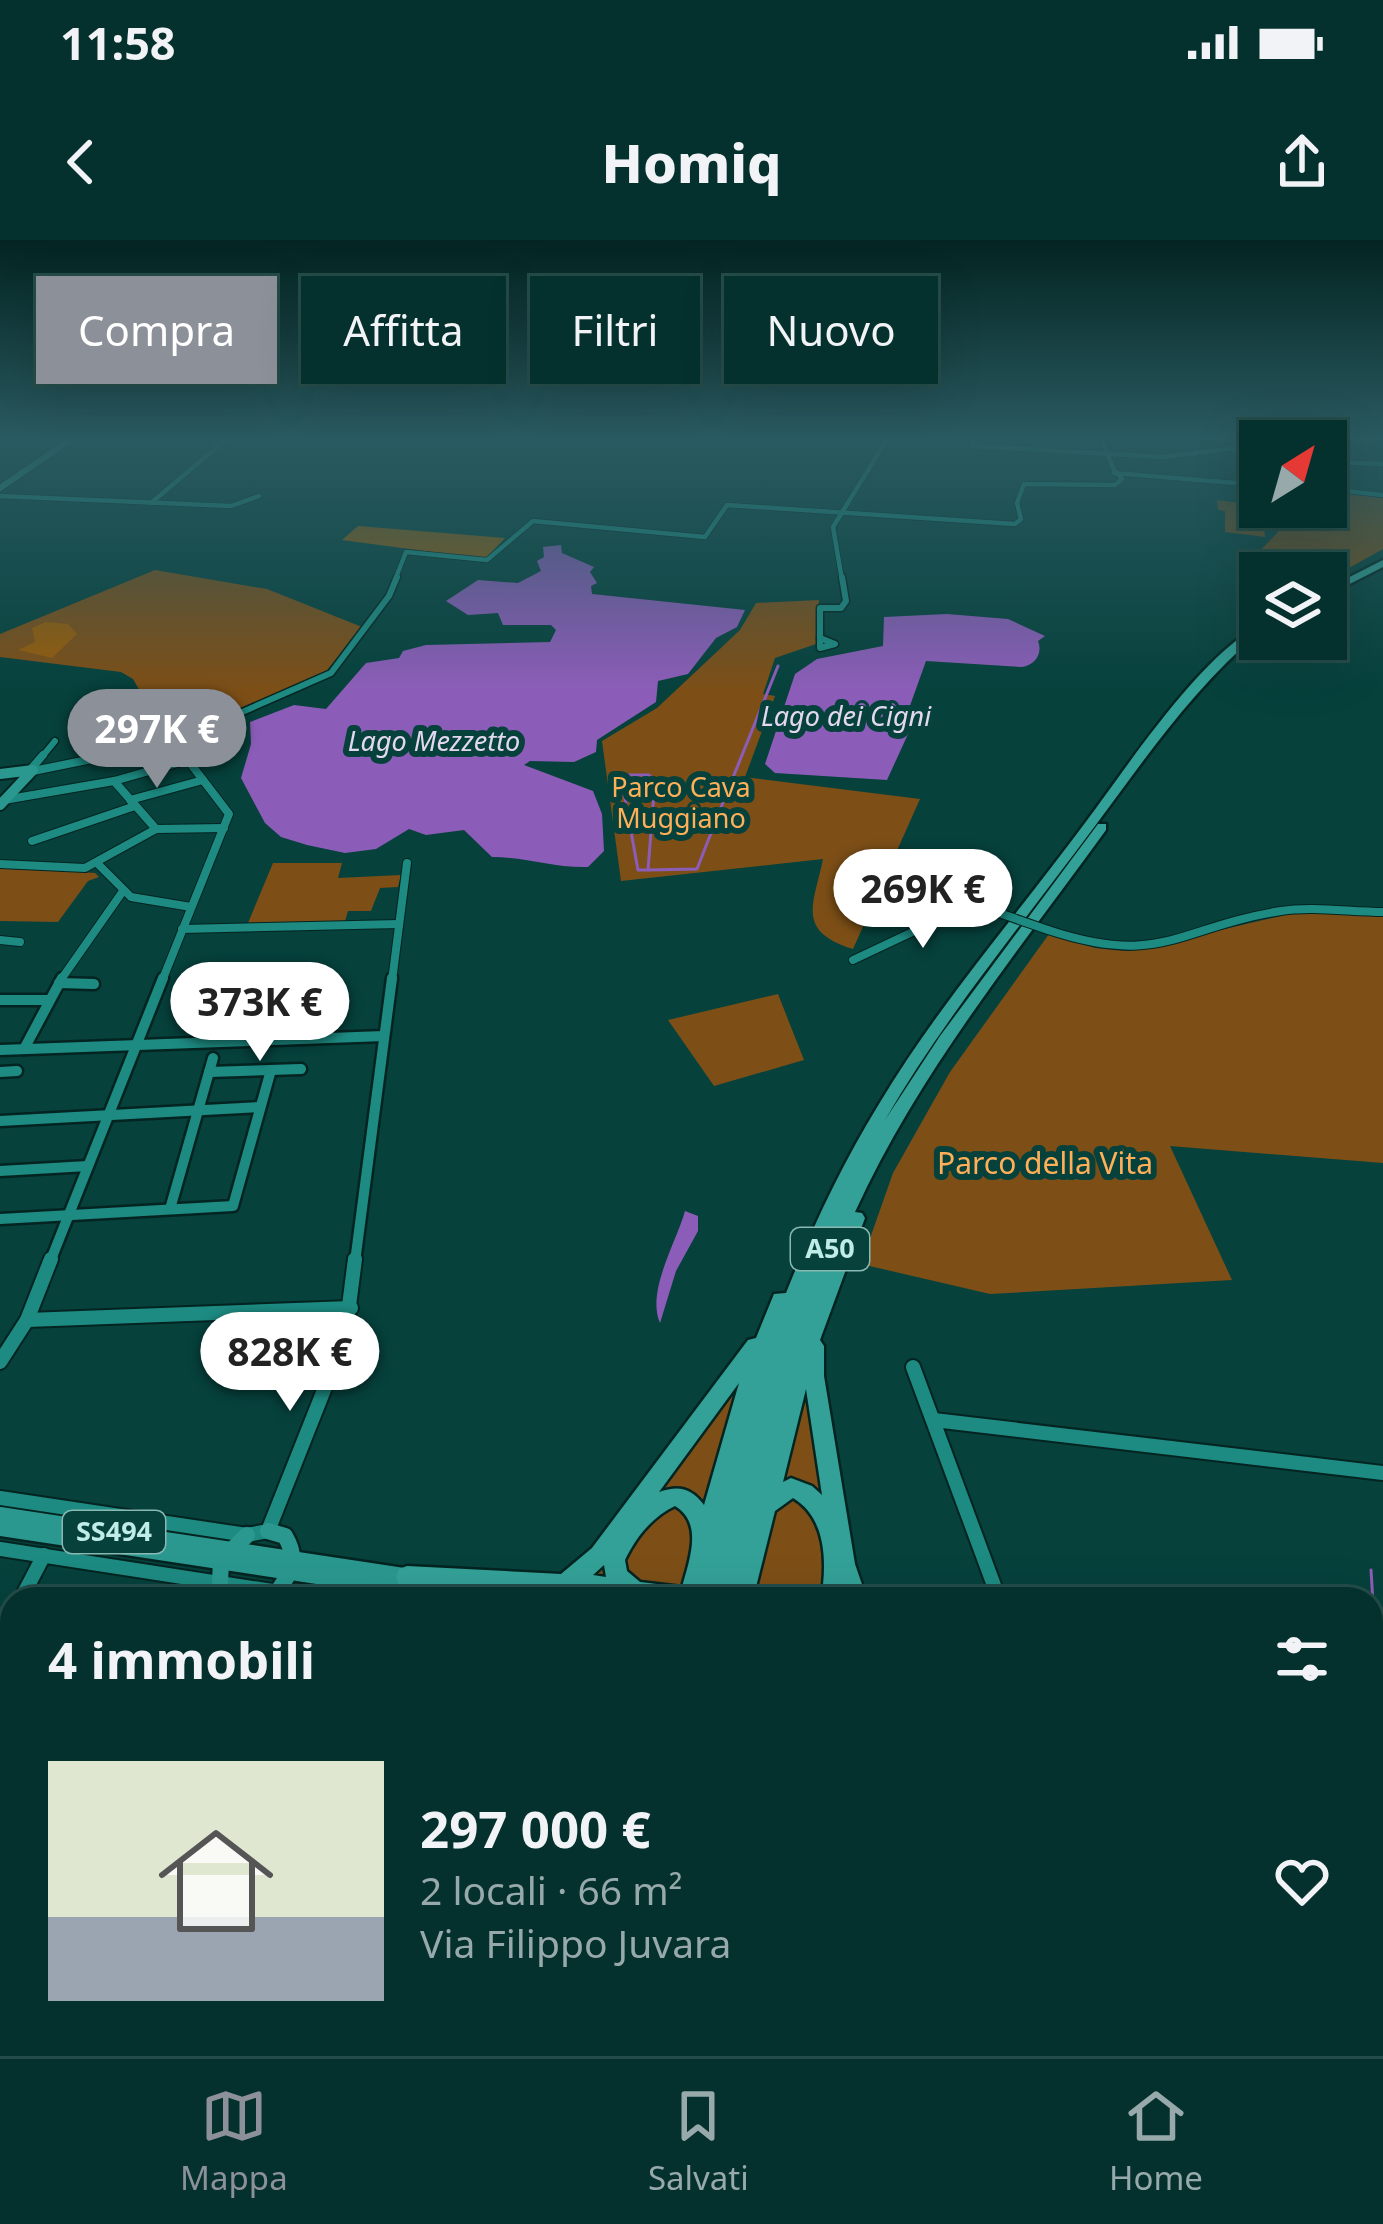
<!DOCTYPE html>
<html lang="it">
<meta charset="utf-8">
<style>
:root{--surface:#04312d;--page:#0d3935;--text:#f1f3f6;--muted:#97a9aa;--line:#254c49;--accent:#8c9099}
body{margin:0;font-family:"Noto Sans",sans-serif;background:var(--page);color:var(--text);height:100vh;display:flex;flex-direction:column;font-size:45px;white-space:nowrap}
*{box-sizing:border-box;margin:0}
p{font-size:39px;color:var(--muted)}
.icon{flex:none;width:66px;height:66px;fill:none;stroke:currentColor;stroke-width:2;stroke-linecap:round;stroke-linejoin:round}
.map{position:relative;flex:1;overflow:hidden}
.side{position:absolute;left:0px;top:1347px;width:1383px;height:471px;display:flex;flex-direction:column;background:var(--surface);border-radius:36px 36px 0 0;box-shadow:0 12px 48px #0002,0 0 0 3px var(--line)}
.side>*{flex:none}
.guide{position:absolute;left:36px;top:36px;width:1311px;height:108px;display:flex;gap:24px}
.needle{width:78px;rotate:37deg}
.buttons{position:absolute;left:1239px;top:180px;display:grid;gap:24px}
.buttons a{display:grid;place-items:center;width:108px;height:108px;border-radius:0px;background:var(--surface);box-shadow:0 12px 48px #0002,0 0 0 3px var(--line);font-size:60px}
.price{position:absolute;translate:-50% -102px;padding:0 27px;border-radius:42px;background:#fff;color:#222;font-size:39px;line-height:78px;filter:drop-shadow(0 3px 6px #0008)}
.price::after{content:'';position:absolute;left:50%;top:72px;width:36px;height:27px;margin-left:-18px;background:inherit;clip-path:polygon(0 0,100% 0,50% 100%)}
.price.current{background:var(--accent);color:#fff}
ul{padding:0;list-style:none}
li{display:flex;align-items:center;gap:36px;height:300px;padding:0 48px}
li span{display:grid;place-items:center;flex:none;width:336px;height:240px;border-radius:0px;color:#555}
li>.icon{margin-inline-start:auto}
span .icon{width:144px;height:144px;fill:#fffc;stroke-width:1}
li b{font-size:51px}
h2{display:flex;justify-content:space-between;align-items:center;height:144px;padding:0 48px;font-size:51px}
.pill{padding:0 42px;border-radius:0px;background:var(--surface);box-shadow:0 12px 48px #0002,0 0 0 3px var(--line);font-size:42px;line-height:108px}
.pill.current{background:var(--accent);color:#fff}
.status{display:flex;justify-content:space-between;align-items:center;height:84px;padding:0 60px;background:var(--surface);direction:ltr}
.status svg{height:33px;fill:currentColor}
header{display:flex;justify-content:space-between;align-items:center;height:156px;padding:0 48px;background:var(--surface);font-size:54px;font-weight:800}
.menu{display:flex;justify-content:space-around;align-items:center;height:168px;border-top:3px solid var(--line);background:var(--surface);font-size:33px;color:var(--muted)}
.menu a{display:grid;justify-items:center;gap:6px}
.menu .current{color:var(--accent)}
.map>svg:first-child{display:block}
.green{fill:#7d4f17}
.forest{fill:#975c0a}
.water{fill:#8c5db8}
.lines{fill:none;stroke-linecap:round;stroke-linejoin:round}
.stream-far1{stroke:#8c5db8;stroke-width:3}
.stream{stroke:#8c5db8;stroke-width:4.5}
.minor-far5-casing{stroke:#042421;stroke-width:6}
.minor-far4-casing{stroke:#042421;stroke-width:9}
.minor-far3-casing{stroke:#042421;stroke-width:10}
.minor-far2-casing{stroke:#042421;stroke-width:15}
.minor-far1-casing{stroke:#042421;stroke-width:18}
.minor-casing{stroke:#042421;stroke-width:21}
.major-far3-casing{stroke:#042421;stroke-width:8}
.major-far2-casing{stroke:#042421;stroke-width:14}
.major-far1-casing{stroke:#042421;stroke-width:21}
.major-casing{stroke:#042421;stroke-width:26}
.highway-casing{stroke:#042421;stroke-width:5}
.minor-far5{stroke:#1d8b82;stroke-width:4.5}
.minor-far4{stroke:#1d8b82;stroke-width:6}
.minor-far3{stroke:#1d8b82;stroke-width:8}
.minor-far2{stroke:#1d8b82;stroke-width:10}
.minor-far1{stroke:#1d8b82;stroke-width:14}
.minor{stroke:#1d8b82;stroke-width:16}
.major-far3{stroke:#2a988f;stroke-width:6}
.major-far2{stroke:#2a988f;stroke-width:10}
.major-far1{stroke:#2a988f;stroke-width:16}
.major{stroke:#2a988f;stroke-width:21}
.highway{fill:#33a197;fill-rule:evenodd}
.minor-bridge-casing{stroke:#042421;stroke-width:10;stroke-linecap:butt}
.minor-bridge{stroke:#1d8b82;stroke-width:8}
.labels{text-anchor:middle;stroke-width:12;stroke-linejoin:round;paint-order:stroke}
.far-water-label{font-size:27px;font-style:italic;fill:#e3d8f0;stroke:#06413c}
.far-park-label{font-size:27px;fill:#ffaf58;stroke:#06413c}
.shield{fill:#06413c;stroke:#88b9b3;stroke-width:3}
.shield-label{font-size:27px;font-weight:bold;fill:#bfece6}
.park-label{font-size:30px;fill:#ffaf58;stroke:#06413c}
</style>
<div class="status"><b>11:58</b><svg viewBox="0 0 49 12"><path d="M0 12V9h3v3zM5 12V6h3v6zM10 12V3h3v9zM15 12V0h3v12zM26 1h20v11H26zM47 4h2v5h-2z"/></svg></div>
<header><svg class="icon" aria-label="back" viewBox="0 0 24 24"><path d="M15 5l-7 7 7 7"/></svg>Homiq<svg class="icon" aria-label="share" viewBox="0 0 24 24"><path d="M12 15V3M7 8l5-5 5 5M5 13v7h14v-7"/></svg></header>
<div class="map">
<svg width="1383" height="1816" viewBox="0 0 1383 1816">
<rect width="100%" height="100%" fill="#06413c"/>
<g class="green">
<path d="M1326 250 1383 258V309L1326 341 1346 327 1323 330 1329 332 1315 333 1321 330 1294 332 1308 330 1300 326 1285 333H1266L1263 315 1257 314 1278 292 1287 272 1283 267H1326Z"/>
<path d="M1217 260 1272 267 1273 275H1263L1265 297 1225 292V271L1218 270Z"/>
<path d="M155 330 267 349 362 387 324 434 164 502 112 515 100 510 102 505 87 504 104 493 98 489 148 465 133 439 121 432 0 417V394Z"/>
<path d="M819 360 816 404 775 418 763 454 775 456 745 537 920 559 853 709C795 691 814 664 823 619L621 641 602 501 657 468 740 390 756 363Z"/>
<path d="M273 623H342L338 638 401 635 398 647 380 648 371 671H348L345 681 248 683Z"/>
<path d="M0 626 95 633 99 637 88 641 58 682 0 681Z"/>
<path d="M1302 671 1383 675V923L1170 906 1232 1040 990 1054 861 1024 893 933 950 832 1049 694 1095 708 1129 711Z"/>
<path d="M778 754 804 820 714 846 668 780Z"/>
<path d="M805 1129 848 1359H839L825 1260 812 1245 782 1242Z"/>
<path d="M746 1131 709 1263C687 1250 671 1243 649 1260L615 1344 584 1338Z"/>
<path d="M782 1253 818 1265 829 1359H750L765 1280Z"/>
<path d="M668 1260 698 1281 685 1354 634 1346 619 1318Z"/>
</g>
<g class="forest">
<path d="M358 286 505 298 485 319 342 300Z"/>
<path d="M46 382 68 384 77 394 52 418 18 410 35 402 32 388Z"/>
</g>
<g class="water">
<path d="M561 305 562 313 594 327 590 332 597 343 591 346 592 354 745 370 737 387 716 398 688 434 658 441 656 462 597 500 596 512 574 522 530 521 524 525 593 551 602 574 604 611 588 627C553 628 528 617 492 617L464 590 426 595 409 589 376 609 345 613 307 605 281 597 265 583 241 538 251 504 250 482 294 465 326 469 366 423 399 418 403 411 426 405 550 402 556 390 551 385H503L498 373 468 375 446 361 478 340 518 343 541 331 537 321 544 317 543 307Z"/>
<path d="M947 374 1008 379 1045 396 1038 401C1043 414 1035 425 1022 427L926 421 907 474 914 481 887 540 775 533 765 524 795 434 817 419 883 406 884 377Z"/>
<path d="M685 971 698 976V991L676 1031 660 1083C646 1051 677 1001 685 971Z"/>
</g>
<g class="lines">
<g class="stream-far1">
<path d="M629 535H649L655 541 648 630H638L622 542Z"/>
<path d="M732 540 778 426"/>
<path d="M648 630 697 629 729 547"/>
<path d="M1371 1330 1373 1363 1379 1375"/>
</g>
<path class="stream" d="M1377 1372 1383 1383"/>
<defs>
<g id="minor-far5">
<path d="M977 196 972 206 1163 217 1260 205"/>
<path d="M1100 196 1114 230"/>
<path d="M1208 196 1315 199"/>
<path d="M1311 200 1383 196"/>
<path d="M1241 207 1251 243"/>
<path d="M1326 222 1383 224"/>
<path d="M1114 233 1260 245"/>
<path d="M1326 249 1383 255"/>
<path d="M0 256 231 266 259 256"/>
<path d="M151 263 230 196"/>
<path d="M395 340 406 312 487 320 533 281 705 297 727 265 1015 284 1021 279 1017 263 1024 244 1115 245 1122 239 1116 232"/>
<path d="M842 340 833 287 889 196"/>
</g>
<g id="minor-far4">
<path d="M820 398 835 404 820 408Z"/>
<path d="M820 398V368H841L846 361 842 337"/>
<path d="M174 502 186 518"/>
<path d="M41 518 55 501"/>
<path d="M97 518 174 502 331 433 389 356 397 337"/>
</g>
<g id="minor-far3">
<path d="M31 529 43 515"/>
<path d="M33 531 112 515"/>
<path d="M114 541 156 589"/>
<path d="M4 560 114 541 188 520"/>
<path d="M130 560 203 540"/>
<path d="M32 601 135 566"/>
<path d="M97 623 131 657 191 667"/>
<path d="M0 624 85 628 156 589 224 588"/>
<path d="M182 689 399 684"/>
<path d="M1048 690C1163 728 1178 687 1281 671 1313 666 1350 672 1383 672"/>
<path d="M0 700 20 702"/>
<path d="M853 720 959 670 999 673"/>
<path d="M60 741 123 651"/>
<path d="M162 741 229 574 184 515"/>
<path d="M392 741 407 623"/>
</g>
<g id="minor-far2">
<path d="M59 743 94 744"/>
<path d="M0 760H47"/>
<path d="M24 809 62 738"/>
<path d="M0 810 384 796"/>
<path d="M0 832 17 831"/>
<path d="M209 832 301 829"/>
<path d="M0 881 260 867"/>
<path d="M0 931 88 926"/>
<path d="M170 969 213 818"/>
<path d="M0 979 233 966 271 830"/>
<path d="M50 1022 163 738"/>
<path d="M355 1022 392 738"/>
</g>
<g id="minor-far1">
<path d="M27 1080 351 1068"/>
<path d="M0 1122 27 1080 51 1019"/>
<path d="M913 1127 999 1359"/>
<path d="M934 1180 1383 1233"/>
<path d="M0 1258 247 1295 268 1291 345 1097 355 1019"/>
<path d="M0 1309 324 1359"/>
<path d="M220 1342 233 1359"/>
<path d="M21 1359 44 1315"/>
</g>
<g id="minor">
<path d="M0 1398 12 1376"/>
<path d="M1371 1459 1383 1461"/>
<path d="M1371 1517 1383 1519"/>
<path d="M0 1793 12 1795"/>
<path d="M95 1806 151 1816"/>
<path d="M1203 1806 1211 1816"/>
<path d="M517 1816 520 1806"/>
<path d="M1265 1816 1267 1806"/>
</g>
<path id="major-far3" d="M0 248 76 196"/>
<path id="major-far2" d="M0 534 33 530 0 565"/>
<g id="major-far1">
<path d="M0 1275 410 1337"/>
<path d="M0 1288 469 1359"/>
<path d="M268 1291 285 1296C298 1318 292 1331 278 1351"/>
<path d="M220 1342 221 1321 247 1295"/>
<path d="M515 1353 557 1359"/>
</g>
<g id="major">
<path d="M1371 1479 1383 1481"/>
<path d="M1371 1495 1383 1497"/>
</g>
<g id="highway">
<path d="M1383 320V327L1326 356V349Z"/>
<path d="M1260 384V392C1186 454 1135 534 1077 610 1011 698 940 785 885 880L940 796 1098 584H1106V590C1017 713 919 832 855 972L862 973 865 978 820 1100 824 1106V1136L855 1324 867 1359H845L844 1356 843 1359H821C827 1324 827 1278 793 1258L775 1271 753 1359H607L407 1348 399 1345 396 1337 399 1329 407 1326 561 1334 592 1308 748 1100 756 1098 774 1054 786 1053C812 988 842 924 879 864 939 764 1016 676 1085 583 1130 523 1196 421 1260 384ZM739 1143 704 1265C691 1248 679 1245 659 1252ZM806 1149 822 1255 812 1246 791 1238 783 1242ZM675 1266C704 1283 689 1321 682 1347L640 1342 627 1331 625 1320C636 1297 652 1277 675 1266ZM604 1325 606 1337 593 1335Z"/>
<path d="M572 1806H615L612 1816H570Z"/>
<path d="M620 1806H668L664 1816H618Z"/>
</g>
</defs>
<use href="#minor-far5" class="minor-far5-casing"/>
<use href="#minor-far4" class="minor-far4-casing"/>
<use href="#minor-far3" class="minor-far3-casing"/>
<use href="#minor-far2" class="minor-far2-casing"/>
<use href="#minor-far1" class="minor-far1-casing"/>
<use href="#minor" class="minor-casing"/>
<use href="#major-far3" class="major-far3-casing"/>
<use href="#major-far2" class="major-far2-casing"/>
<use href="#major-far1" class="major-far1-casing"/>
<use href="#major" class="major-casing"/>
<use href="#highway" class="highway-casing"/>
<use href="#minor-far5" class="minor-far5"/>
<use href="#minor-far4" class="minor-far4"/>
<use href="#minor-far3" class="minor-far3"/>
<use href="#minor-far2" class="minor-far2"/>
<use href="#minor-far1" class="minor-far1"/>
<use href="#minor" class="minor"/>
<use href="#major-far3" class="major-far3"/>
<use href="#major-far2" class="major-far2"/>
<use href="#major-far1" class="major-far1"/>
<use href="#major" class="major"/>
<use href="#highway" class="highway"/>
<defs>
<path id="minor-bridge" d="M999 673 1048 690"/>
</defs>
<use href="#minor-bridge" class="minor-bridge-casing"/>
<use href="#minor-bridge" class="minor-bridge"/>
</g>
<linearGradient id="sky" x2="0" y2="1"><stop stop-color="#032421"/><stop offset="0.44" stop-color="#2a5a61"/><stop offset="1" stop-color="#2a5a61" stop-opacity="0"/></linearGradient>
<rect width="1383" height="450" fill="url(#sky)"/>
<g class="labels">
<g class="far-water-label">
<text x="846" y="486">Lago dei Cigni</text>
<text x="434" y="511">Lago Mezzetto</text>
</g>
<g class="far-park-label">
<text x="681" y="557">Parco Cava<tspan x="681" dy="31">Muggiano</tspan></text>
</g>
<g class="shield">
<rect x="791" y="988" width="78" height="42" rx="9"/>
<rect x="63" y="1271" width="102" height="42" rx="9"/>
</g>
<g class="shield-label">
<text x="830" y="1018">A50</text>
<text x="114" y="1301">SS494</text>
</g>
<g class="park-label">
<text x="1045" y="934">Parco della Vita</text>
</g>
</g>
</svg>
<div class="buttons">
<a><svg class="needle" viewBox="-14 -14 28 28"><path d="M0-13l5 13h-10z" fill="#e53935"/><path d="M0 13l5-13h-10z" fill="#97a9aa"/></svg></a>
<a><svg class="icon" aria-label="layers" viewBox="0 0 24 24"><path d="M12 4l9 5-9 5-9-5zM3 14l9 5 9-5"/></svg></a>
</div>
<b class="price current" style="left:157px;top:551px">297K €</b>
<b class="price" style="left:923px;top:711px">269K €</b>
<b class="price" style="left:260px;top:824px">373K €</b>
<b class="price" style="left:290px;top:1174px">828K €</b>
<div class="guide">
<a class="pill current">Compra</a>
<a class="pill">Affitta</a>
<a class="pill">Filtri</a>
<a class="pill">Nuovo</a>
</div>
<section class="side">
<h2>4 immobili<svg class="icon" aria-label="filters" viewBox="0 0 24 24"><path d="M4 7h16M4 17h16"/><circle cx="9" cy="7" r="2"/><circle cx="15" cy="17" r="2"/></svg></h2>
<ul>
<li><span style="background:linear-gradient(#dfe7d0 65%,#9aa5b1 0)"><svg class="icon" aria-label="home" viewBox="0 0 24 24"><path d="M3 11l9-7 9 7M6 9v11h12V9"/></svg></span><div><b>297 000 €</b><p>2 locali · 66 m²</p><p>Via Filippo Juvara</p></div><svg class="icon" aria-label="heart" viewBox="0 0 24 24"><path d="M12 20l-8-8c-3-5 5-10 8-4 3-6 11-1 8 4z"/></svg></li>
</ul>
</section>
</div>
<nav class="menu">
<a class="current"><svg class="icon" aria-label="map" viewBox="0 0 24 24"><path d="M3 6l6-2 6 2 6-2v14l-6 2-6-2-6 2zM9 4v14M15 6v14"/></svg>Mappa</a>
<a><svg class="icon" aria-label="saved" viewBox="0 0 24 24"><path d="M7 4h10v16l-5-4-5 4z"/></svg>Salvati</a>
<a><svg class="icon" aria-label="home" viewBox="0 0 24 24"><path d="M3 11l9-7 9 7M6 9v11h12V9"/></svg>Home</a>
</nav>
